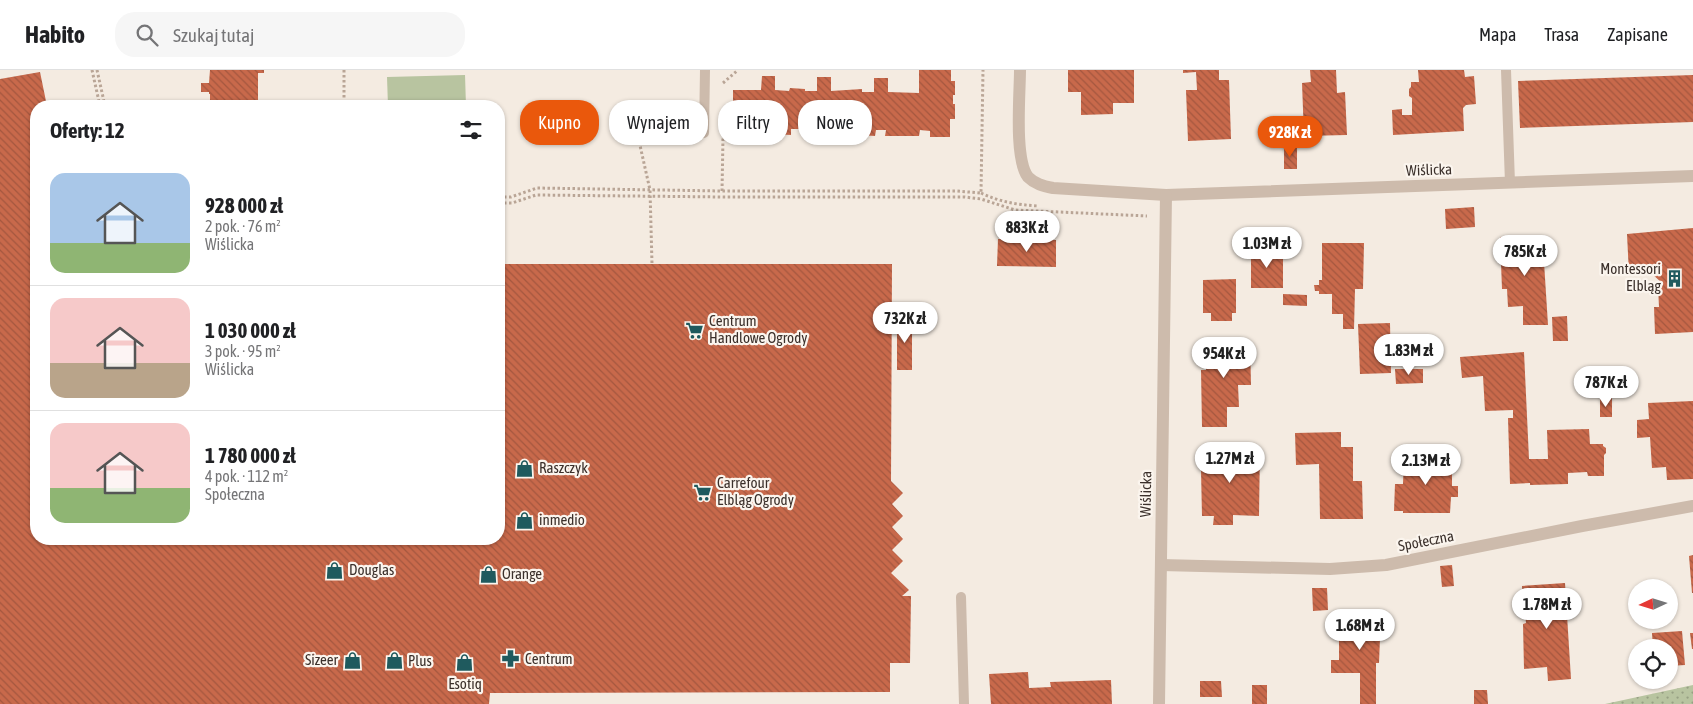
<!DOCTYPE html>
<html lang="pl">
<meta charset="utf-8">
<style>
:root{--surface:#fff;--page:#f6f6f6;--text:#202124;--muted:#757577;--line:#e0e0e0;--accent:#ea580c}
body{margin:0;font-family:"Asap Condensed",sans-serif;background:var(--page);color:var(--text);height:100vh;display:flex;flex-direction:column;font-size:19px;white-space:nowrap}
*{box-sizing:border-box;margin:0}
p{font-size:16px;color:var(--muted)}
.icon{flex:none;width:28px;height:28px;fill:none;stroke:currentColor;stroke-width:2;stroke-linecap:round;stroke-linejoin:round}
.map{position:relative;flex:1;overflow:hidden}
.details{position:absolute;left:30px;top:30px;width:475px;height:445px;display:flex;flex-direction:column;background:var(--surface);border-radius:20px;box-shadow:0 1px 4px #0004}
.details>*{flex:none}
.banner{position:absolute;left:520px;top:30px;width:475px;height:45px;display:flex;gap:10px}
.needle{width:32px;rotate:266deg}
.buttons{position:absolute;left:1628px;top:509px;display:grid;gap:10px}
.buttons a{display:grid;place-items:center;width:50px;height:50px;border-radius:50%;background:var(--surface);box-shadow:0 1px 4px #0004;font-size:25px}
.price{position:absolute;translate:-50% -42px;padding:0 11px;border-radius:18px;background:#fff;color:#222;font-size:16px;line-height:32px;filter:drop-shadow(0 1px 2px #0008)}
.price::after{content:'';position:absolute;left:50%;top:30px;width:15px;height:11px;margin-left:-8px;background:inherit;clip-path:polygon(0 0,100% 0,50% 100%)}
.price.selected{background:var(--accent);color:#fff}
ul{padding:0;list-style:none}
li{display:flex;align-items:center;gap:15px;height:125px;padding:0 20px}
li+li{border-top:1px solid var(--line)}
li span{display:grid;place-items:center;flex:none;width:140px;height:100px;border-radius:15px;color:#555}
li>.icon{margin-inline-start:auto}
span .icon{width:60px;height:60px;fill:#fffc;stroke-width:1}
li b{font-size:21px}
h2{display:flex;justify-content:space-between;align-items:center;height:60px;padding:0 20px;font-size:21px}
.chip{padding:0 18px;border-radius:20px;background:var(--surface);box-shadow:0 1px 4px #0004;font-size:18px;line-height:45px}
.chip.selected{background:var(--accent);color:#fff}
header{display:flex;align-items:center;gap:30px;box-sizing:border-box;height:70px;padding:0 25px;background:var(--surface);border-bottom:1px solid var(--line)}
header strong{font-size:24px}
nav{display:flex;gap:28px;margin-inline-start:auto;font-size:18px}
.search{width:350px;height:45px;background:var(--page);display:flex;align-items:center;gap:12px;box-sizing:border-box;padding:0 18px;border-radius:20px;color:var(--muted);font-size:19px}
.map>svg:first-child{display:block}
.grass{fill:url(#grass-dots)}
.park{fill:#b8c4a0}
.building{fill:url(#building-back-hatch)}
.lines{fill:none;stroke-linecap:round;stroke-linejoin:round}
.path{stroke:#b9a596;stroke-width:3;stroke-dasharray:2.5 2.5;stroke-linecap:butt}
.lane{stroke:#cdbbac;stroke-width:10}
.street{stroke:#cdbbac;stroke-width:12}
.labels{text-anchor:middle;stroke-width:4.5;stroke-linejoin:round;paint-order:stroke}
.street-label{font-size:15px;fill:#3b302b;stroke:#fbf5ee}
.poi-label{font-size:15px;fill:#3b302b;stroke:#fbf5ee;text-anchor:start}
</style>
<header>
<strong>Habito</strong>
<div class="search"><svg class="icon" aria-label="search" viewBox="0 0 24 24"><circle cx="10" cy="10" r="6"/><path d="M15 15l6 6"/></svg>Szukaj tutaj</div>
<nav><a>Mapa</a><a>Trasa</a><a>Zapisane</a></nav>
</header>
<div class="map">
<svg width="1693" height="634" viewBox="0 0 1693 634">
<defs>
<pattern id="grass-dots" width="8" height="8" patternUnits="userSpaceOnUse" patternTransform="scale(1.25)"><rect width="8" height="8" fill="#b8c4a0"/><path d="M2 2h.1M6 6h.1" fill="none" stroke="#97a083" stroke-width="1.8" stroke-linecap="round"/></pattern>
<pattern id="building-back-hatch" width="6" height="6" patternUnits="userSpaceOnUse" patternTransform="scale(1.25)"><rect width="6" height="6" fill="#c8694b"/><path d="M-1 5l2 2M0 0l6 6M5-1l2 2" fill="none" stroke="#a4573f"/></pattern>
</defs>
<rect width="100%" height="100%" fill="#f4ebe1"/>
<path class="grass" d="M1693 615V634H1605Z"/>
<path class="park" d="M465 5 466 36H388L387 7Z"/>
<g class="building">
<path d="M210 0H264V3H258V36H210V24H209V22H201V13H209Z"/>
<path d="M919 0H951V11H955V25H953V34H955V49H950V67H930V61L920 60 919 66H885L886 60H876L875 66 860 65V60L848 59V65H828V59H819L818 65H802L803 59H791V65L773 64V59L763 58V64H747V58H733V20H761L762 6H775V20L789 21 790 18 805 19V21H817V7H831V21L862 19V22H874V8H888V22L919 23Z"/>
<path d="M1068 0H1134V33H1113V44L1081 45V22H1068Z"/>
<path d="M1183 0H1219V10H1229L1231 69 1188 71 1186 20H1197L1196 2 1183 3Z"/>
<path d="M1310 0H1336L1337 23 1345 22 1347 65 1304 66 1302 13 1311 12Z"/>
<path d="M1418 0H1464L1465 7 1474 6 1476 34 1466 35 1463 38 1464 61 1393 65 1392 40 1402 39V45H1412V28L1409 26V19L1411 17V12H1419Z"/>
<path d="M40 2 47 36H36V469H499V194H892L891 411 903 423 892 434 903 446 892 457 903 469 892 480 903 491 891 503 909 520 902 526H911L910 593H890V622L490 623 489 634H0V9Z"/>
<path d="M1693 5V52L1520 58 1518 11Z"/>
<rect x="1284" y="78" width="13" height="21"/>
<path d="M1474 137 1475 157 1446 159 1445 139Z"/>
<path d="M1693 158V262L1655 264 1654 237H1659L1658 217 1662 213 1650 202 1629 204 1627 164Z"/>
<path d="M1544 166 1545 192H1544L1548 255H1523V236L1508 237 1507 219H1502L1500 167Z"/>
<path d="M998 169 1056 170V197L997 196Z"/>
<path d="M1322 173H1364L1363 219H1355L1354 259H1343V244H1332V224H1319V221H1315L1314 215H1319V210H1322Z"/>
<rect x="1251" y="180" width="32" height="38"/>
<path d="M1236 209V243H1232V251H1211V243H1203V210Z"/>
<path d="M1283 224 1307 225V236L1283 235Z"/>
<path d="M1567 246 1568 271H1553L1552 247Z"/>
<rect x="897" y="247" width="15" height="53"/>
<path d="M1390 253 1391 303 1360 304 1358 254Z"/>
<path d="M1250 270 1251 315H1238L1239 337H1227V357H1202L1201 300H1206V271Z"/>
<path d="M1524 282 1529 389H1548L1547 360 1589 359 1590 374H1603V376L1606 378V383L1604 385V406H1588L1587 402 1568 403V414L1530 415V413L1510 414 1508 348H1513V340L1485 341 1483 306 1462 308 1460 287Z"/>
<path d="M1395 299H1423V313L1396 314Z"/>
<rect x="1600" y="328" width="12" height="19"/>
<path d="M1693 331V409L1667 410 1666 397 1652 398 1650 367 1637 368V350L1649 349 1648 333Z"/>
<path d="M1341 362V377H1353V411H1362L1363 449H1320L1319 394 1296 395 1295 363Z"/>
<path d="M1202 378H1221V385H1228L1229 378H1260L1259 446 1233 445V455H1213L1214 446H1202L1201 400H1207V396H1202Z"/>
<path d="M1404 387 1452 388V416H1458V427H1451L1450 443H1403V441H1394L1395 414H1403Z"/>
<path d="M1693 485V523H1692L1689 486Z"/>
<path d="M1452 495 1454 516 1442 517 1440 496Z"/>
<path d="M1565 513 1571 609 1548 611 1547 597 1524 599 1523 554 1526 553 1525 542H1524L1522 516Z"/>
<path d="M1312 518H1327L1328 540 1313 541Z"/>
<path d="M1339 544H1381L1379 593H1376V634H1360V603H1331V590H1339Z"/>
<path d="M1682 561 1685 595 1669 596V578H1653L1652 563Z"/>
<path d="M1690 563H1693V579H1692Z"/>
<path d="M1028 602 1029 618 1051 617 1050 612 1111 610 1112 634H991L989 604Z"/>
<path d="M1200 611H1221L1222 627H1200Z"/>
<rect x="1252" y="615" width="15" height="19"/>
<path d="M1474 620H1487L1488 634H1474Z"/>
</g>
<g class="lines">
<g class="path">
<path d="M92 0 100 36"/>
<path d="M97 0 105 36"/>
<path d="M344 0V36"/>
<path d="M723 13 738 0"/>
<path d="M637 62 650 120 652 194"/>
<path d="M722 121 723 67"/>
<path d="M981 123C1000 132 1018 135 1039 136"/>
<path d="M499 127H511L537 118 722 121H956L981 123 983 0"/>
<path d="M499 133H512L536 125 724 127H965L981 129 1015 140 1147 146"/>
</g>
<g class="lane">
<path d="M1506 0 1510 113"/>
<path d="M704 63 705 0"/>
<path d="M961 527 964 634"/>
</g>
<g class="street">
<path d="M1020 0C1020 24 1014 89 1028 107 1035 114 1043 116 1053 118L1166 125 1693 106"/>
<path d="M1161 495 1330 499 1386 495 1582 456 1693 436"/>
<path d="M1159 634 1166 125"/>
</g>
</g>
<defs>
<symbol id="building-bare" viewBox="-9 -9 18 18"><path d="M-4-6H4V6H1V3H-1V6H-4ZM-2.5-4.3h1.7v1.8h-1.7ZM.8-4.3h1.7v1.8H.8ZM-2.5-1h1.7V.8h-1.7ZM.8-1h1.7V.8H.8Z" fill="#1f5a5e" stroke="#fbf5ee" stroke-width="2.5" paint-order="stroke"/></symbol>
<symbol id="supermarket-bare" viewBox="-9 -9 18 18"><path d="M-6-5.5h2.5l.6 2H6L4.5 2H-2.5L-4.4-4H-6ZM-1.5 3.2a1.3 1.3 0 1 0 .1 0ZM3 3.2a1.3 1.3 0 1 0 .1 0Z" fill="#1f5a5e" stroke="#fbf5ee" stroke-width="2.5" paint-order="stroke"/></symbol>
<symbol id="shop-bare" viewBox="-9 -9 18 18"><path d="M-5-2.5h2.3a2.7 3.5 0 0 1 5.4 0H5L5.5 6h-11ZM-1.5-2.5h3a1.5 2.3 0 0 0-3 0Z" fill="#1f5a5e" stroke="#fbf5ee" stroke-width="2.5" paint-order="stroke"/></symbol>
<symbol id="pharmacy-bare" viewBox="-9 -9 18 18"><path d="M-2-6h4v4h4v4h-4v4h-4v-4h-4v-4h4Z" fill="#1f5a5e" stroke="#fbf5ee" stroke-width="2.5" paint-order="stroke"/></symbol>
</defs>
<g fill-rule="evenodd">
<use href="#building-bare" x="1662" y="196" width="25" height="25"/>
<use href="#supermarket-bare" x="682" y="248" width="25" height="25"/>
<use href="#shop-bare" x="512" y="386" width="25" height="25"/>
<use href="#supermarket-bare" x="690" y="410" width="25" height="25"/>
<use href="#shop-bare" x="512" y="438" width="25" height="25"/>
<use href="#shop-bare" x="322" y="488" width="25" height="25"/>
<use href="#shop-bare" x="476" y="492" width="25" height="25"/>
<use href="#pharmacy-bare" x="498" y="576" width="25" height="25"/>
<use href="#shop-bare" x="340" y="578" width="25" height="25"/>
<use href="#shop-bare" x="382" y="578" width="25" height="25"/>
<use href="#shop-bare" x="452" y="580" width="25" height="25"/>
</g>
<g class="labels">
<g class="street-label">
<text transform="translate(1429 100) rotate(-2)" y="5">Wiślicka</text>
<text transform="translate(1146 424) rotate(-89)" y="5">Wiślicka</text>
<text transform="translate(1426 471) rotate(-11)" y="5">Społeczna</text>
</g>
<g class="poi-label">
<text x="1661" y="204" text-anchor="end">Montessori<tspan x="1661" dy="17">Elbląg</tspan></text>
<text x="709" y="256">Centrum<tspan x="709" dy="17">Handlowe Ogrody</tspan></text>
<text x="539" y="403">Raszczyk</text>
<text x="717" y="418">Carrefour<tspan x="717" dy="17">Elbląg Ogrody</tspan></text>
<text x="539" y="455">inmedio</text>
<text x="349" y="505">Douglas</text>
<text x="502" y="509">Orange</text>
<text x="525" y="594">Centrum</text>
<text x="338" y="595" text-anchor="end">Sizeer</text>
<text x="408" y="596">Plus</text>
<text x="465" y="619" text-anchor="middle">Esotiq</text>
</g>
</g>
</svg>
<div class="buttons">
<a><svg class="needle" viewBox="-14 -14 28 28"><path d="M0-13l5 13h-10z" fill="#e53935"/><path d="M0 13l5-13h-10z" fill="#757577"/></svg></a>
<a><svg class="icon" aria-label="locate" viewBox="0 0 24 24"><circle cx="12" cy="12" r="6"/><path d="M12 2v4M12 18v4M2 12h4M18 12h4"/></svg></a>
</div>
<b class="price selected" style="left:1290px;top:88px">928K zł</b>
<b class="price" style="left:1027px;top:183px">883K zł</b>
<b class="price" style="left:1267px;top:199px">1.03M zł</b>
<b class="price" style="left:1525px;top:207px">785K zł</b>
<b class="price" style="left:905px;top:274px">732K zł</b>
<b class="price" style="left:1409px;top:306px">1.83M zł</b>
<b class="price" style="left:1224px;top:309px">954K zł</b>
<b class="price" style="left:1606px;top:338px">787K zł</b>
<b class="price" style="left:1230px;top:414px">1.27M zł</b>
<b class="price" style="left:1426px;top:416px">2.13M zł</b>
<b class="price" style="left:1547px;top:560px">1.78M zł</b>
<b class="price" style="left:1360px;top:581px">1.68M zł</b>
<div class="banner">
<a class="chip selected">Kupno</a>
<a class="chip">Wynajem</a>
<a class="chip">Filtry</a>
<a class="chip">Nowe</a>
</div>
<section class="details">
<h2>Oferty: 12<svg class="icon" aria-label="filters" viewBox="0 0 24 24"><path d="M4 7h16M4 17h16"/><circle cx="9" cy="7" r="2"/><circle cx="15" cy="17" r="2"/></svg></h2>
<ul>
<li><span style="background:linear-gradient(#a9c7e8 70%,#8fb573 0)"><svg class="icon" aria-label="home" viewBox="0 0 24 24"><path d="M3 11l9-7 9 7M6 9v11h12V9"/></svg></span><div><b>928 000 zł</b><p>2 pok. · 76 m²</p><p>Wiślicka</p></div></li>
<li><span style="background:linear-gradient(#f6c9c9 65%,#b9a48a 0)"><svg class="icon" aria-label="home" viewBox="0 0 24 24"><path d="M3 11l9-7 9 7M6 9v11h12V9"/></svg></span><div><b>1 030 000 zł</b><p>3 pok. · 95 m²</p><p>Wiślicka</p></div></li>
<li><span style="background:linear-gradient(#f6c9c9 65%,#8fb573 0)"><svg class="icon" aria-label="home" viewBox="0 0 24 24"><path d="M3 11l9-7 9 7M6 9v11h12V9"/></svg></span><div><b>1 780 000 zł</b><p>4 pok. · 112 m²</p><p>Społeczna</p></div></li>
</ul>
</section>
</div>
